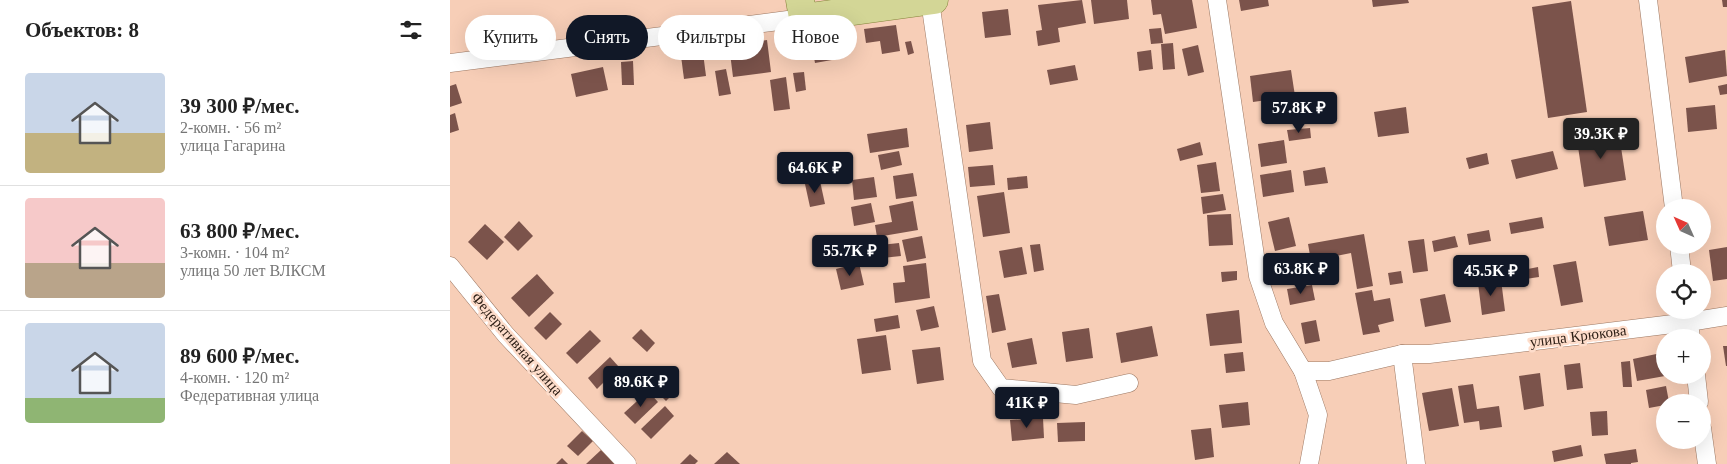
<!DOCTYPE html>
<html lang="ru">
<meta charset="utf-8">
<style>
:root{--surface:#fff;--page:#f6f6f6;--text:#222;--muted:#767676;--line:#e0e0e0;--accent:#111827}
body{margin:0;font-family:"Times New Roman",serif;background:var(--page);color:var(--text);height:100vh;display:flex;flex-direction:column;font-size:19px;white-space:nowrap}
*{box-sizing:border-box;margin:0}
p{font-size:16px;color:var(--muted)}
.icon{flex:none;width:28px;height:28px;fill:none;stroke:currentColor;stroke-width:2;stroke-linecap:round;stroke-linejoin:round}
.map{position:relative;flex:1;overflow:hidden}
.panel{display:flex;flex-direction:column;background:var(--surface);width:450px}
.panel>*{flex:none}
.banner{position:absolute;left:15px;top:15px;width:475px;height:45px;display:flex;gap:10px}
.needle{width:32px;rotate:315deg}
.tools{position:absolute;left:1206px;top:199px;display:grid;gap:10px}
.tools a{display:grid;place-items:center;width:55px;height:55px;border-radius:50%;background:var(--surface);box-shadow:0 5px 20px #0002;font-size:25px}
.price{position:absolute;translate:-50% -42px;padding:0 11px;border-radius:5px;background:var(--accent);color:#fff;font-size:16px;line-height:32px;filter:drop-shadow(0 1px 2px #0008)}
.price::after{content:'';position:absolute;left:50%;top:30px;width:15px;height:11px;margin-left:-8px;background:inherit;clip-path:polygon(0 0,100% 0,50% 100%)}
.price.selected{background:#222;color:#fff}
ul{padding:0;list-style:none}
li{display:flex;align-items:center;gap:15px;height:125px;padding:0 25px}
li+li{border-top:1px solid var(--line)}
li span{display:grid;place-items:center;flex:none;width:140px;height:100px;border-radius:5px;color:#555}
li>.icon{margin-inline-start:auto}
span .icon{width:60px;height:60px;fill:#fffc;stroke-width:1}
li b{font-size:21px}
h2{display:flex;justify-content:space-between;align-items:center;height:60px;padding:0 25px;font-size:21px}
.chip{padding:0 18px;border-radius:22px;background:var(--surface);box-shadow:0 5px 20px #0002;font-size:18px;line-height:45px}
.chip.selected{background:var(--accent);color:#fff}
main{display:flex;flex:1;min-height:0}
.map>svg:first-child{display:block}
.building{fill:#7b534b}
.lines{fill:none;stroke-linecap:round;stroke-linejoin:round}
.street-casing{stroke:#9c7863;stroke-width:19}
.primary-casing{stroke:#85833b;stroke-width:29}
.street{stroke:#fff;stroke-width:18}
.primary{stroke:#d3d696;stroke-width:28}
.labels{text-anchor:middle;stroke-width:5;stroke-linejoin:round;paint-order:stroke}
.street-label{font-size:15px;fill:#2b1d14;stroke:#feddcb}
</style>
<main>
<section class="panel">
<h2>Объектов: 8<svg class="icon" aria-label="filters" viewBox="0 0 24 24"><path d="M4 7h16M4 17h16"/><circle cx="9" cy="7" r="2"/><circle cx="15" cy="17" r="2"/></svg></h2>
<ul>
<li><span style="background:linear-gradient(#c9d6e8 60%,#c2b280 0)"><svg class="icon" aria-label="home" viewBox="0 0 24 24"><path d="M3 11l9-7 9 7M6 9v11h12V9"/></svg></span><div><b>39 300 ₽/мес.</b><p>2-комн. · 56 m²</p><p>улица Гагарина</p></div></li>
<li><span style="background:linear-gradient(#f6c9c9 65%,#b9a48a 0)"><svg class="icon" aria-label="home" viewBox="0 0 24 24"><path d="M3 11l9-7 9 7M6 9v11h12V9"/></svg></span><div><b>63 800 ₽/мес.</b><p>3-комн. · 104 m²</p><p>улица 50 лет ВЛКСМ</p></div></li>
<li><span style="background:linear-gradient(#c9d6e8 75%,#8fb573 0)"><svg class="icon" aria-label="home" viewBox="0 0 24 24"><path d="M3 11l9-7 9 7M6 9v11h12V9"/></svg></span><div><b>89 600 ₽/мес.</b><p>4-комн. · 120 m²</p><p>Федеративная улица</p></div></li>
</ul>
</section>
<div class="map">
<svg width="1277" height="464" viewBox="0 0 1277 464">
<rect width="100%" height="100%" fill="#f7ceb7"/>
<g class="building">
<path d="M632 0 636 23 608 28 610 42 588 46 586 31 592 30 588 5Z"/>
<path d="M641 0H677L679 19 644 24Z"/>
<path d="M701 0H742L747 28 715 34 711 14 703 15Z"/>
<path d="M789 0H818L819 6 791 11Z"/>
<path d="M922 0H958L959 3 923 7Z"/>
<path d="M1272 0H1277V7H1273Z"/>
<path d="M1121 1 1137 112 1098 118 1082 7Z"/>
<path d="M558 9 561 35 535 38 532 12Z"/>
<path d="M446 25 450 51 432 54 430 41 416 43 414 29Z"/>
<path d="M711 28 713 43 701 44 699 29Z"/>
<path d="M388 31 393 58 365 63 360 36Z"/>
<path d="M349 39 350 56 339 57 337 40Z"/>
<path d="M317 40 321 72 283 77 279 45Z"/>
<path d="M461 41 464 53 458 55 455 42Z"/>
<path d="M723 43 725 69 713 70 711 44Z"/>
<path d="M748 45 754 72 738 76 732 49Z"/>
<path d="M701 50 703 69 689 71 687 52Z"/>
<path d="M1275 50 1277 76 1239 83 1235 57Z"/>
<path d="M253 53 256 76 234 79 231 56Z"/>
<path d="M183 61 184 85H172L171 62Z"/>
<path d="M625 65 628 80 600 85 597 70Z"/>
<path d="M153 67 158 90 126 97 121 74Z"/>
<path d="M276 69 281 94 269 96 265 71Z"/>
<path d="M841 70 845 96 803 102 800 76Z"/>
<path d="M354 72 356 90 346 92 343 73Z"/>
<path d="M336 77 340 109 324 111 320 80Z"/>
<path d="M6 84 12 103 0 107V86Z"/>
<path d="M1277 84V94L1270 95 1268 86Z"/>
<path d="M1265 105 1267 129 1238 132 1236 108Z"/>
<path d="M956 107 959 133 928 137 924 112Z"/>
<path d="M5 113 9 130 0 133V115Z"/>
<path d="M540 122 543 149 519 152 516 125Z"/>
<path d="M457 128 459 147 420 153 417 134Z"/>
<path d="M860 128 861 138 839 141 837 130Z"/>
<path d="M1169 134 1176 180 1134 187 1127 140Z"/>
<path d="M834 140 837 163 811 167 808 144Z"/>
<path d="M750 142 753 155 730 161 727 149Z"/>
<path d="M449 151 452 165 431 170 428 155Z"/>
<path d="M1103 151 1108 169 1066 179 1061 160Z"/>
<path d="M1037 153 1039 164 1019 169 1016 158Z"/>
<path d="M766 162 770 191 751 193 747 165Z"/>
<path d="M543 165 545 185 520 187 518 167Z"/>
<path d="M875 167 878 183 855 186 853 171Z"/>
<path d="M841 170 844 192 813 197 810 175Z"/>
<path d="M463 173 467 196 446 199 443 176Z"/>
<path d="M577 176 578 188 558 190 557 178Z"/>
<path d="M424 177 427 197 404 200 402 180Z"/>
<path d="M370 181 375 204 360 207 355 184Z"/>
<path d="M554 192 560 233 533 237 527 196Z"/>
<path d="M773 194 776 210 753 214 751 197Z"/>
<path d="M463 201 468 230 427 237 425 225 442 222 439 206Z"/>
<path d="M421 203 425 222 404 226 401 207Z"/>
<path d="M1193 211 1198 240 1159 246 1154 217Z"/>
<path d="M781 214 783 245 759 246 757 215Z"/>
<path d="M839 217 846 246 825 251 818 222Z"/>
<path d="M1092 217 1094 228 1061 234 1059 223Z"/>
<path d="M69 221 83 236 68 251 54 237Z"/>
<path d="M35 224 54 242 37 260 18 242Z"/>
<path d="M1039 230 1041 241 1019 245 1017 234Z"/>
<path d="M914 234 923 286 907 289 901 253 861 261 858 244Z"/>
<path d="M472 236 476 258 457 262 452 240Z"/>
<path d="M1005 236 1008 247 984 252 982 241Z"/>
<path d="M974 239 978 271 963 273 958 241Z"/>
<path d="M449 243 451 256 404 261 403 248Z"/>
<path d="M590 244 594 270 584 272 580 245Z"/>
<path d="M572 247 577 274 554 278 549 251Z"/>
<path d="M1277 247V279L1263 281 1259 250Z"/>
<path d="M1126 261 1133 302 1111 306 1103 265Z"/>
<path d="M409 263 414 285 391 290 386 269Z"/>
<path d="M476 263 480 298 445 303 443 283 455 282 453 266Z"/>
<path d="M1088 267 1089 277 1070 280 1068 271Z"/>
<path d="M787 271V280L772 282 771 272Z"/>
<path d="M951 271 953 283 940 285 938 273Z"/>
<path d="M87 274 104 293 79 317 61 298Z"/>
<path d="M1051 280 1055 311 1032 315 1028 283Z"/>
<path d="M862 285 865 300 840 305 837 289Z"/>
<path d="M922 290 924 301 940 298 944 321 928 325 930 332 913 335 905 293Z"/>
<path d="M549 294 556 330 542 333 536 296Z"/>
<path d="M995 294 1001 322 975 327 970 299Z"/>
<path d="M484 306 489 327 471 331 466 310Z"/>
<path d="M789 310 792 343 760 346 756 314Z"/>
<path d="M100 312 112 324 96 340 84 328Z"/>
<path d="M448 315 450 328 426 332 424 319Z"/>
<path d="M866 320 870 341 855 344 851 323Z"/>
<path d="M702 326 708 356 671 363 666 333Z"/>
<path d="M639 328 643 358 616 362 612 332Z"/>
<path d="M191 329 205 343 197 352 182 338Z"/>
<path d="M140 330 151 341 127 364 116 353Z"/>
<path d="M436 335 441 370 412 374 407 339Z"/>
<path d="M582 338 587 364 562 368 557 343Z"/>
<path d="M1273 346H1277V366H1276Z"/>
<path d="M490 347 494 380 467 384 462 350Z"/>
<path d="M793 352 795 371 776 373 774 354Z"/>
<path d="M1211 353 1215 376 1187 381 1183 359Z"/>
<path d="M160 357 169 367 147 389 138 378Z"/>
<path d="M1180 361 1182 387H1173L1171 362Z"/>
<path d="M1130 363 1133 388 1117 390 1114 365Z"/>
<path d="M1090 373 1094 406 1074 410 1069 376Z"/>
<path d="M209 376 225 392 216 401 200 385Z"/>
<path d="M1023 384 1027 409 1049 406 1052 427 1030 430 1029 421 1014 423 1008 386Z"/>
<path d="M1216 386 1219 402H1215V405L1199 408 1196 390Z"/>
<path d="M1002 388 1009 426 979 431 972 393Z"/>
<path d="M198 391 208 402 185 424 174 413Z"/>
<path d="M798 402 800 425 772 428 769 405Z"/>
<path d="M215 406 224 416 201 439 191 429Z"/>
<path d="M1157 411 1158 435 1142 436 1140 412Z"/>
<path d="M593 418 594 438 562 441 560 420Z"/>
<path d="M635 422V441L608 442 607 423Z"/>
<path d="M761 428 764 457 745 460 741 430Z"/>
<path d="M132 431 143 441 128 456 117 446Z"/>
<path d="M1131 445 1133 456 1104 462 1102 451Z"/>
<path d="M1186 449 1188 462 1181 463V464H1156L1154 454Z"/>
<path d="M151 450 165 464H136Z"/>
<path d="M277 452 290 464H264Z"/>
<path d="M240 454 248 461 245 464H230Z"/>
<path d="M112 458 118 464H106Z"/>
</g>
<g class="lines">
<defs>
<g id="street">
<path d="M767 0 808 276 824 323 853 371H879L952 354H979L1239 322 1277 316"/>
<path d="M1198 0 1224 208"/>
<path d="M480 1 532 361 551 388 626 395 679 383"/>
<path d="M0 63 353 18"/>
<path d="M1229 245 1232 272"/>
<path d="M0 266 56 335 177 464"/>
<path d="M1237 310 1241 338"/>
<path d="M952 354 966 464"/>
<path d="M853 371 868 415 859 464"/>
<path d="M1246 375 1249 402"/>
<path d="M1252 428 1257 464"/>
</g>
<path id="primary" d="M350 0 353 18 484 0"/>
</defs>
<use href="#street" class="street-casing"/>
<use href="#primary" class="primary-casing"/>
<use href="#street" class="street"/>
<use href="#primary" class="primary"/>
</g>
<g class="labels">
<g class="street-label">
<text transform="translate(1128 336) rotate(-7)" y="5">улица Крюкова</text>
<text transform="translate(67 344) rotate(49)" y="5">Федеративная улица</text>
</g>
</g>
</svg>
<div class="tools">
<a><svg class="needle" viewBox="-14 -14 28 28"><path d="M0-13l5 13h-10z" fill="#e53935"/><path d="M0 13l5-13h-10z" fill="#767676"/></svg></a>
<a><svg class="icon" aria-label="locate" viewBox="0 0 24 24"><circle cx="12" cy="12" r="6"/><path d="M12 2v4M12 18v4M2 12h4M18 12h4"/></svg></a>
<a>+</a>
<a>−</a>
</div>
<b class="price" style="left:849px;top:134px">57.8K ₽</b>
<b class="price selected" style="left:1151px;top:160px">39.3K ₽</b>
<b class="price" style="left:365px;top:194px">64.6K ₽</b>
<b class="price" style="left:400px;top:277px">55.7K ₽</b>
<b class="price" style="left:851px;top:295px">63.8K ₽</b>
<b class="price" style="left:1041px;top:297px">45.5K ₽</b>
<b class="price" style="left:191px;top:408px">89.6K ₽</b>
<b class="price" style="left:577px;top:429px">41K ₽</b>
<div class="banner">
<a class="chip">Купить</a>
<a class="chip selected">Снять</a>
<a class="chip">Фильтры</a>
<a class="chip">Новое</a>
</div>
</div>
</main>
